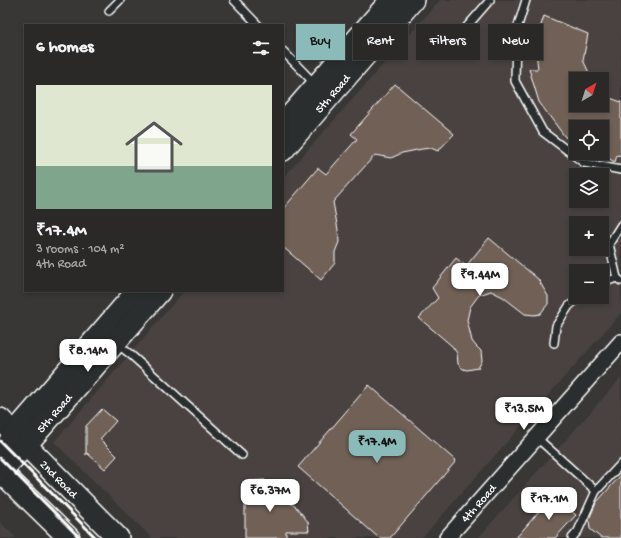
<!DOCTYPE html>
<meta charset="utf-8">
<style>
:root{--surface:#2a2928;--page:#323130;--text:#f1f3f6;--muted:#a5a6a8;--line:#464545;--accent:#8bbbb9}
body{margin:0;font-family:"Gochi Hand",sans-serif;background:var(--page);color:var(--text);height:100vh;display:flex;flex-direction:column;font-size:15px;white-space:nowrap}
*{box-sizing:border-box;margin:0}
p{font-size:13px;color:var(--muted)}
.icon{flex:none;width:22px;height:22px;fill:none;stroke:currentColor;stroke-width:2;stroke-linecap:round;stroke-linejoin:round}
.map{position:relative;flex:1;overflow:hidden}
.panel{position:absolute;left:24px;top:24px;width:260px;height:268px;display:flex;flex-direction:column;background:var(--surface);border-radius:0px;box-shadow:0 2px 6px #0003,0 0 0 1px var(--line)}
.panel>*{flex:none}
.hud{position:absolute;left:296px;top:24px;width:265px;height:36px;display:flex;gap:8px}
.needle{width:26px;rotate:39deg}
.tools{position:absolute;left:569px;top:72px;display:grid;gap:8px}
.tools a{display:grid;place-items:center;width:40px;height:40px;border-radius:0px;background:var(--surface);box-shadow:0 2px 6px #0003,0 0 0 1px var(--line);font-size:20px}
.price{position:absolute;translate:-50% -34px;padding:0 9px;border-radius:8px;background:#fff;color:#222;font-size:13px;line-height:26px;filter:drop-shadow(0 1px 2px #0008)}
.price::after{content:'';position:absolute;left:50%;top:24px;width:12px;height:9px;margin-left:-6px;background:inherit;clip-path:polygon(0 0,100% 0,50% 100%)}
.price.active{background:var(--accent);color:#111}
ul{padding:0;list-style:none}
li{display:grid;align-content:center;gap:8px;height:212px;padding:0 12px}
li span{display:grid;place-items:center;height:124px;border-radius:0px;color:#555}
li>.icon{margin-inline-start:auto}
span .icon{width:72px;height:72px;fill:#fffc;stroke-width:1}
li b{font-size:17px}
h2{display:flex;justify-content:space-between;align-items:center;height:48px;padding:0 12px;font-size:17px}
.tag{padding:0 14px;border-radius:0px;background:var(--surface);box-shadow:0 2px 6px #0003,0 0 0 1px var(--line);font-size:14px;line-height:36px}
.tag.active{background:var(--accent);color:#111}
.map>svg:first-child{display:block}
.built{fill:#494340;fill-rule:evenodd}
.building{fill:#706057;stroke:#fff}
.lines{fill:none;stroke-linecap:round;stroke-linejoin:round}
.lane-casing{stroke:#fff;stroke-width:10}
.street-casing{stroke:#fff;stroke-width:18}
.secondary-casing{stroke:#fff;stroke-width:24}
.lane{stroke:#2a2d2e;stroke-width:7}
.street{stroke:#2a2d2e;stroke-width:15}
.secondary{stroke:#2a2d2e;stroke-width:21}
.rail{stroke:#fff;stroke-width:3}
.labels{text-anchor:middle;stroke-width:4;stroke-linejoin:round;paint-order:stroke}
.street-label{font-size:12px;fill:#fff;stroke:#2a2d2e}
</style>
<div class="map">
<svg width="621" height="538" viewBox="0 0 621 538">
<rect width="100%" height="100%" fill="#383736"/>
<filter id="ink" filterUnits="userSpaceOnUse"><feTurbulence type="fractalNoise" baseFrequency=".025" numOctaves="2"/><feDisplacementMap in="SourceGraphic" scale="8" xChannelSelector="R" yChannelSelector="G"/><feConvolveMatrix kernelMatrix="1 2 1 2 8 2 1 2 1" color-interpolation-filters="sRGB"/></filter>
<g filter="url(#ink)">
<g class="built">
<path d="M440 0H621V313L422 538H152L54 442 184 291H283V178ZM576 79H602V105H576ZM576 127H602V153H576ZM576 175H602V201H576ZM576 223H602V249H576ZM576 271H602V297H576Z"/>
<path d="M621 378V538H478L554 453Z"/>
<path d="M0 522 16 538H0Z"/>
</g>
<g class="building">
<path d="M544 16 588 34 583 60 592 79H576V105H602V95L621 102V156L617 155 615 162 602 155V127H576V142L565 137 539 102 529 69H538L535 43Z"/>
<path d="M395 84 454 134 438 151 431 148 422 149 402 153 391 158 375 155 333 202 338 230 339 242 335 252V263L321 280 283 247V209L318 168 326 174 357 139 351 134Z"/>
<path d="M489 238 538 279 548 296V304L540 314 534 315 525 314 503 297 491 291 479 295 470 307 467 320 472 341 475 345 481 351 482 361 478 368 467 370 463 369 458 364 457 353 452 346 419 318 438 298 432 288 456 258 466 266Z"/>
<path d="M369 385 456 461 390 538H379L298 467Z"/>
<path d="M102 409 116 421 100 439 117 456 105 469 87 453 86 455V426Z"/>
<path d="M621 475V538H601L590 529 589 519 596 503Z"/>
<path d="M265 480 266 486H278V501L290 503 296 507 302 514 308 522 309 531H286V538H245V481Z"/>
<path d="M553 495 576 515 555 538H516Z"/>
</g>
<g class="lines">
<defs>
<g id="lane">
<path d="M234 0 258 25"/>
<path d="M526 0 516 32 515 81 543 132 584 163 621 170"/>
<path d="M109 11 120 0"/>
<path d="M463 31 490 0"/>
<path d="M283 51 315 84"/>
<path d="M621 225 609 244 617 278 621 281"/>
<path d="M602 283 617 278"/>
<path d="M554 343 556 326 569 306 580 297"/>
<path d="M117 344 130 354 242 455"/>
<path d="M536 437 596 491"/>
<path d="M572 538 578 531 596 491 621 464"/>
</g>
<g id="street">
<path id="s1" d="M447 538 621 342"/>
</g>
<g id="secondary">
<path d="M283 124 391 0"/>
<path id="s2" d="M283 150 413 0"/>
<path id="s3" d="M0 419 118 538"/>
<path d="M0 461 14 433 137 291"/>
<path d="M0 471 69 538"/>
<path id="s4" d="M0 472 26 445 160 291"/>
</g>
</defs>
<use href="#lane" class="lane-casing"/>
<use href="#street" class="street-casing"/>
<use href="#secondary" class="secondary-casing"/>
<use href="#lane" class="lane"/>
<use href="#street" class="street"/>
<use href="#secondary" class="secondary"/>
<g class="rail">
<path d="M0 441 96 538"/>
<path d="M0 458 80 538"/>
</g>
</g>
</g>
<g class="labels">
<g class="street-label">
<text dy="4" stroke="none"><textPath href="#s2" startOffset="75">5th Road</textPath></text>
<text dy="4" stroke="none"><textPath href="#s4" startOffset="80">5th Road</textPath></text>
<text dy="4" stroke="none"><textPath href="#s3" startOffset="84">2nd Road</textPath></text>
<text dy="4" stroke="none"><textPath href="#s1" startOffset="47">4th Road</textPath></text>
</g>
</g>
</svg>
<div class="tools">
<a><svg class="needle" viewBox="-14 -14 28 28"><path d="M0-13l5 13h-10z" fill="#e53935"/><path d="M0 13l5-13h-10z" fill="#a5a6a8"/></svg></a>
<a><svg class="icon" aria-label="locate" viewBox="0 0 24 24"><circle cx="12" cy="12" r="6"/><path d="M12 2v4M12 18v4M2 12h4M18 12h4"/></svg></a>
<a><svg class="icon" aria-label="layers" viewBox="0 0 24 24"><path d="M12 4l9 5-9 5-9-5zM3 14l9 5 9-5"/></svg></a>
<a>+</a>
<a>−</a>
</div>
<b class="price" style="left:480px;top:297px">₹9.44M</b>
<b class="price" style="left:88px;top:373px">₹8.14M</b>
<b class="price" style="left:524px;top:431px">₹13.5M</b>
<b class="price active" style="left:377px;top:464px">₹17.4M</b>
<b class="price" style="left:270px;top:513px">₹6.37M</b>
<b class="price" style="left:549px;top:521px">₹17.1M</b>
<div class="hud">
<a class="tag active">Buy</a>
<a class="tag">Rent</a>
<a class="tag">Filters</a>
<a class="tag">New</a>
</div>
<section class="panel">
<h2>6 homes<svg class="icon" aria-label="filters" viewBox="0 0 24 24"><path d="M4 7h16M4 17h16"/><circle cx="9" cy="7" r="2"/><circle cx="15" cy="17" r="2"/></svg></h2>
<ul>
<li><span style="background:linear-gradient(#dfe7d0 65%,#7fa58c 0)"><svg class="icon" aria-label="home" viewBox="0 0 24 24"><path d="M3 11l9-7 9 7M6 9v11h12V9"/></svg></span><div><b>₹17.4M</b><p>3 rooms · 104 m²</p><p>4th Road</p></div></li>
</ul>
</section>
</div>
